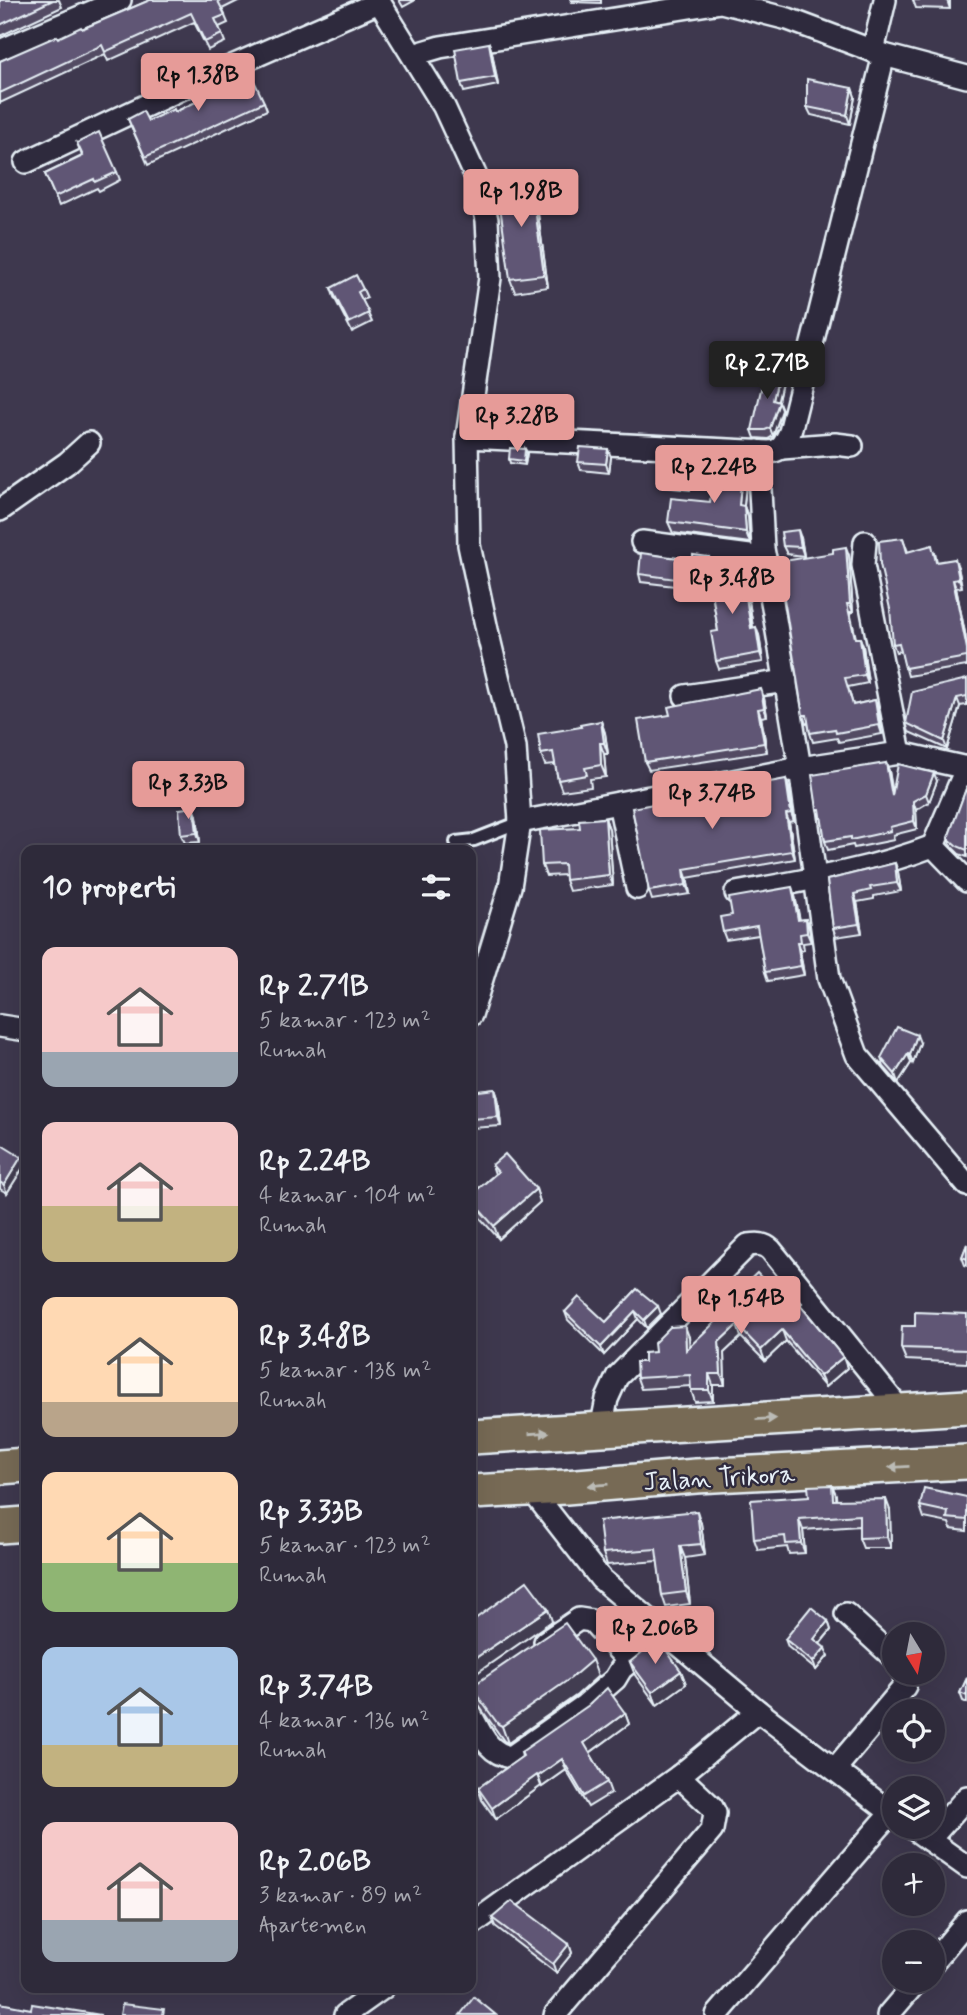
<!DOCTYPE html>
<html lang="id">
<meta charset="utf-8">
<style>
:root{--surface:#2e2a3a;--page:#3a3645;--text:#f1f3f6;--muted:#a7a7af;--line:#494654;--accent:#e69b98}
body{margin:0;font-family:Mynerve,sans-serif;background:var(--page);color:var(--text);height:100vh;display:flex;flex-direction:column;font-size:26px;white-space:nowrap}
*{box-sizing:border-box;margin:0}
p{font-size:23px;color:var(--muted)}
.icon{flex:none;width:38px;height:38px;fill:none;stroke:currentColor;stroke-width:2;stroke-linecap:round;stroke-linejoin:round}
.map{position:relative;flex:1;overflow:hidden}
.details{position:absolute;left:21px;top:845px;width:455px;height:1148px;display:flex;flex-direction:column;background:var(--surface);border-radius:14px;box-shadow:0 7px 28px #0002,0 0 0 2px var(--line)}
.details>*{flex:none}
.needle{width:46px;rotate:170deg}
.controls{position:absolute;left:882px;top:1622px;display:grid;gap:14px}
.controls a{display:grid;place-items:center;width:63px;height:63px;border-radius:50%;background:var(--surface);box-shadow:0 7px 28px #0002,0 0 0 2px var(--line);font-size:35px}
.price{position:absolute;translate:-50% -60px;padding:0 16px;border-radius:7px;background:var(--accent);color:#111;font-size:23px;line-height:46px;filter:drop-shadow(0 2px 4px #0008)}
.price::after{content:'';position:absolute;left:50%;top:42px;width:21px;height:16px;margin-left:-10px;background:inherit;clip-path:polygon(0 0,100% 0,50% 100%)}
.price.selected{background:#222;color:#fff}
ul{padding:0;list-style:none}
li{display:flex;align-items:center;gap:21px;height:175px;padding:0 21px}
li span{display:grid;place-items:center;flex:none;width:196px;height:140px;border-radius:14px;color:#555}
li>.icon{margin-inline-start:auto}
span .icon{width:84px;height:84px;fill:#fffc;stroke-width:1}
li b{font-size:30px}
h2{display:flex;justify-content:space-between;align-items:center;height:84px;padding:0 21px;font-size:30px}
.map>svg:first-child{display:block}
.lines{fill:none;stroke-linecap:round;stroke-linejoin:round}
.service-casing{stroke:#e8f1f8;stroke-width:16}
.minor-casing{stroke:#e8f1f8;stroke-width:26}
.primary-casing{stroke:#e8f1f8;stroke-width:38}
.service{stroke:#2f2a3d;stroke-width:10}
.minor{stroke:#2f2a3d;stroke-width:21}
.primary{stroke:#776a54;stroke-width:33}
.wall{fill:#534b64;stroke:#e8f1f8;stroke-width:2}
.shaded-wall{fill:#433d51;stroke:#e8f1f8;stroke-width:2}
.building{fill:#605774;stroke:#e8f1f8;stroke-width:2}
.oneway{fill:#bbbbb6}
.labels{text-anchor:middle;stroke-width:5;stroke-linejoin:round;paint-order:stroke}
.street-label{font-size:26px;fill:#e8f1f8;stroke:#2f2a3d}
</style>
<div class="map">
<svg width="967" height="2015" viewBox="0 0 967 2015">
<rect width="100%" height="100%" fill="#3e384e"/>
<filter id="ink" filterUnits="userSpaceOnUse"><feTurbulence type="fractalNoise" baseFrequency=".0143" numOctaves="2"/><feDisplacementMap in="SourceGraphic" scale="14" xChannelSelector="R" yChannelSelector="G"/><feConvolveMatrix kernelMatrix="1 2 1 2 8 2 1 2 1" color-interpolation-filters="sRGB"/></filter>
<g filter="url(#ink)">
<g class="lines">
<defs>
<path id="service" d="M456 842 474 840 520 822"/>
<g id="minor">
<path d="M378 0 444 107 478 181 487 220 490 278 467 437 469 545 487 630 515 747 520 822 510 887 471 1015"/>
<path d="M0 51 120 0"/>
<path d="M873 51 885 0"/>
<path d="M413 55 440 47 721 2 788 19 884 55 967 77"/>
<path d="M26 162 196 82 379 2"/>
<path d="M467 437 769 452C782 451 784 444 790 432L884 55"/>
<path d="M782 448 835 444 852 446"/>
<path d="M758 451 763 548 800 768 829 979 857 1055 967 1185"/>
<path d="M0 510 67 463 89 443"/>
<path d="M642 542 765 558"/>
<path d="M865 542 863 565 900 753"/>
<path d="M685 696 786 681"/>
<path d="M619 803 637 888"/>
<path d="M520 822 800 768 900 753 967 768"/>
<path d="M933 846 967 881"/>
<path d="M736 893C802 881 871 870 933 846L967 767"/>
<path d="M0 1026 26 1030"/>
<path d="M601 1429 607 1399 617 1377 748 1245C757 1244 764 1243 771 1250L902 1412"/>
<path d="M530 1488 601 1579 758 1711 894 1815"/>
<path d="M846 1614 894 1658"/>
<path d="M545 1642 579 1619 592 1621 629 1662"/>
<path d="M471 1715C481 1733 488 1754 511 1757L585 1705 615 1679 621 1669 664 1633"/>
<path d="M835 1769 905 1686 904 1673"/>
<path d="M911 1827 967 1867"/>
<path d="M929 1840 967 1797"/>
<path d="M471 1925 679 1776 758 1711"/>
<path d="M933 1962 967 1921"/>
<path d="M345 2015 383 1988"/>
<path d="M555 2015 712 1830 715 1813 712 1807 679 1776"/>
<path d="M717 2015 891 1813"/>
<path d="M888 2015 917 1981"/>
</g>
<g id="primary">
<path d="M471 1437 967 1407"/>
<path d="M0 1467 26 1465"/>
<path d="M471 1492 566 1487 696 1476 967 1462"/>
<path d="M0 1526 26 1524"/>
</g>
</defs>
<use href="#service" class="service-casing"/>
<use href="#minor" class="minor-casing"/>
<use href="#primary" class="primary-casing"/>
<use href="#service" class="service"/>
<use href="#minor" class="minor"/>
<use href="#primary" class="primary"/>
</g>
<g class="wall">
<path d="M0 0H59L62 7 0 36Z"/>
<path d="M150 0H240L222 9 228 23 219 27 225 42 208 50 194 22 108 61 105 54 0 103V61L82 29Z"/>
<path d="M399 0H414V1L403 7Z"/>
<path d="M571 0H601V3L572 2Z"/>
<path d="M913 0H950V9L916 8Z"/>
<path d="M489 43 492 52 498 85 464 92 461 83Z"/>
<path d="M852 88 855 97 850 124 811 115 807 107Z"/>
<path d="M201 91 264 102 267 110 148 165 128 119 148 121 175 112 203 99Z"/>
<path d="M77 143 117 172 120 180 99 191 97 188 59 206 45 174 82 156Z"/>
<path d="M531 179 535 192 548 287 515 292 510 279Z"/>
<path d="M331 288 363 289 367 298 362 300 372 322 352 332 334 297Z"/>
<path d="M780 370 783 378 778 401 782 410 773 436 768 439 755 438 752 430Z"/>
<path d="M525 449 527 453 525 465 510 463 509 459Z"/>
<path d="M611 457 609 473 581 470 578 462Z"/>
<path d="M692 464 690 490 663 487 660 478Z"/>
<path d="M742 472 746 483 744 506 748 517 750 543 673 533 668 522 710 502Z"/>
<path d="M801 538 804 556 787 554 783 546Z"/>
<path d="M903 538 908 552 935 553 937 562 958 567 962 587 956 588 967 643V666L908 676 901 651 896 652 893 644Z"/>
<path d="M849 555 853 612H850L856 638H860L863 646 868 683 848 687 853 705 875 700 878 708 882 734 839 742 837 738 813 742 810 733 808 723 806 724 803 715Z"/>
<path d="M709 557 711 564 710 573 746 567 750 576 752 593 748 594 753 627 759 635 763 662 719 669 716 661 718 631 710 579 709 590 641 582 639 574Z"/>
<path d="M967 679V705L960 706 947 749 909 732 906 723Z"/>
<path d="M764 698 767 716 761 717 767 752 649 770 645 762Z"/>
<path d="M601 721 605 733 608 754H604L606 777 590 779 591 787 562 791 558 780 555 764 545 765 541 754 581 727Z"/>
<path d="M886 763 889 771 892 792 937 781 929 802 916 810 917 829 893 835 894 840 854 848 853 845 828 850 825 841 822 818H820L817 809Z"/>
<path d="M786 779 789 788 794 821 789 822 795 859 687 878 690 894 652 900 649 891Z"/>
<path d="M967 786V857L959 854 951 846 948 838Z"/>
<path d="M197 816 200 842 185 843 181 835Z"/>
<path d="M605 818 609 829 613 885 569 891 565 880V875L546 876 542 865 580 828Z"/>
<path d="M895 863 898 872 901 891 874 896V899L857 902 862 933 836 937 833 928 827 880Z"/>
<path d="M795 896 800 920 806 919 809 928 811 942 803 943 804 950 800 951 804 975 768 981 765 972 759 935 726 940 723 932 732 915Z"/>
<path d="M920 1043 913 1063H911L898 1083 884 1067 881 1058Z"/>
<path d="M495 1089 498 1098 501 1126 471 1128V1092Z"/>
<path d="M0 1144 24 1166 7 1193 0 1189Z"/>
<path d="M492 1165 536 1189 540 1202 499 1239 473 1210 471 1203V1195L495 1174Z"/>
<path d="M967 1244V1266L965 1265 962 1257Z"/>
<path d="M637 1289 661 1314 647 1328 638 1319 604 1355 568 1320 565 1312 606 1322Z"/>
<path d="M781 1298 805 1312 843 1357 847 1368 825 1387 786 1341 765 1361 741 1337 724 1353 725 1385H713V1401L695 1402 691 1390V1386L641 1389 637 1378 644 1362 655 1352 689 1337 690 1347 732 1307 729 1299Z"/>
<path d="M967 1314V1363L906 1360 901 1348 915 1326Z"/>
<path d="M832 1485 836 1495V1500L890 1510 891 1548H863L859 1538V1526L803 1530 805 1553 789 1554 787 1547 758 1550 754 1539 809 1496Z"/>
<path d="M967 1497V1531L951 1529 949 1523 924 1518 920 1506Z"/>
<path d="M701 1523 705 1555 685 1558 690 1604 666 1607 662 1595 658 1561 607 1565 603 1553Z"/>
<path d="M828 1621 831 1630 820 1644 828 1656 816 1670 788 1647 785 1639Z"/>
<path d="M630 1662 681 1671 686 1684 657 1705 635 1675Z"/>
<path d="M598 1676 577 1695 508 1743 504 1741 477 1703 471 1687Z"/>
<path d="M967 1678V1703L963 1701 960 1693Z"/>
<path d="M625 1713 629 1724 590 1753 607 1782 611 1793 588 1807 566 1770 542 1787 541 1786 496 1819 482 1800 478 1788 522 1757 521 1752Z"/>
<path d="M492 1918 569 1944 572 1953 556 1973 495 1926Z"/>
</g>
<g class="shaded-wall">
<path d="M947 0H950V9Z"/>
<path d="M489 43 492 52 498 85 495 77Z"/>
<path d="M852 88 855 97 850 124 847 115Z"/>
<path d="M531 179 535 192 548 287 544 275Z"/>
<path d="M780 370 783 378 776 409 773 400Z"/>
<path d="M779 402 782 410 773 436 770 428Z"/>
<path d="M525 449 527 453 525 465 524 461Z"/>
<path d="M608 449 611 457 609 473 606 464Z"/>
<path d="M689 455 692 464 690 490 687 481Z"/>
<path d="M742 472 746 483 743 516 739 505Z"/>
<path d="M744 506 748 517 750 543 746 532Z"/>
<path d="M798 530 801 538 804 556 801 547Z"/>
<path d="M846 547 849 555 853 612 850 604Z"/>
<path d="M709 557 711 564 709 590 706 583Z"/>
<path d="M955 559 958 567 962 587 959 579Z"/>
<path d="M746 567 750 576 752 593 749 584Z"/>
<path d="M953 580 956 588 967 643V649Z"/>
<path d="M744 585 748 594 754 636 751 628Z"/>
<path d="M756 627 759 635 763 662 760 653Z"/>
<path d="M860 638 863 646 868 683 865 675Z"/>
<path d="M761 689 764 698 767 716 764 708Z"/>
<path d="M957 698 960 706 947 749 944 741Z"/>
<path d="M875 700 878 708 882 734 879 725Z"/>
<path d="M758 709 761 717 767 752 764 743Z"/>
<path d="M601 721 605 733 608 754 604 743Z"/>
<path d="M600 743 604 754 606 777 601 765Z"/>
<path d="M886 763 889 771 895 804 892 796Z"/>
<path d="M934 773 937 781 929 802 926 794Z"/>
<path d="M786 779 789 788 794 821 791 813Z"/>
<path d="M913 801 916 810 917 829 914 821Z"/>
<path d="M194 807 197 816 200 842 197 833Z"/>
<path d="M786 814 789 822 795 859 792 851Z"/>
<path d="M605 818 609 829 613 885 609 875Z"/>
<path d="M895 863 898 872 901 891 897 883Z"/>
<path d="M684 869 687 878 690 894 686 885Z"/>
<path d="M792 887 795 896 801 929 798 920Z"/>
<path d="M854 894 857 902 862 933 859 924Z"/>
<path d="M806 919 809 928 811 942 807 933Z"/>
<path d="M797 942 800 951 804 975 801 966Z"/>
<path d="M917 1035 920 1043 913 1063 910 1055Z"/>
<path d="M908 1054 911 1063 898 1083 895 1074Z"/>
<path d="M495 1089 498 1098 501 1126 498 1117Z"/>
<path d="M21 1157 24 1166 7 1193 4 1185Z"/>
<path d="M536 1189 540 1202 499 1239 494 1226Z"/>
<path d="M658 1306 661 1314 647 1328 644 1320Z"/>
<path d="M635 1311 638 1319 604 1355 601 1347Z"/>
<path d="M737 1325 741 1337 724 1353 725 1385 721 1374 719 1342Z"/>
<path d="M685 1326 689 1337 690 1361 686 1350Z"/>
<path d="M782 1330 786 1341 765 1361 761 1350Z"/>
<path d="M843 1357 847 1368 825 1387 820 1376Z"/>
<path d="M709 1374 713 1385V1401L709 1390Z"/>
<path d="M832 1485 836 1495 837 1511 833 1500Z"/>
<path d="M886 1499 890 1510 891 1548 887 1537Z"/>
<path d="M697 1511 701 1523 705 1555 701 1544Z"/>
<path d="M799 1519 803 1530 805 1553 801 1543Z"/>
<path d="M680 1546 685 1558 690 1604 686 1592Z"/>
<path d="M548 1609 552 1621 471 1677V1661Z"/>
<path d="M828 1621 831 1630 817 1647 814 1639Z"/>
<path d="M825 1648 828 1656 816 1670 813 1662Z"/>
<path d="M592 1660 598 1676 577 1695 508 1743 502 1726Z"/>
<path d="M681 1671 686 1684 657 1705 652 1692Z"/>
<path d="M625 1713 629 1724 588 1754 584 1743Z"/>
<path d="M562 1759 566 1770 542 1787 538 1776Z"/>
<path d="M537 1775 541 1786 496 1819 492 1808Z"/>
<path d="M569 1944 572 1953 556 1973 553 1964Z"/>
</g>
<g class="building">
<path d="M0 0H53L0 25Z"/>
<path d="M150 0H221L218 1 225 15 215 19 222 34 205 42 191 13 105 52 102 45 0 93V61L57 36 58 38 81 27 82 29Z"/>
<path d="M489 43 495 77 461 83 455 49Z"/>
<path d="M248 68 264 102 145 157 128 119 143 111 148 121 174 109 175 112 204 98 201 91Z"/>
<path d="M807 79 852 88 847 115 807 107Z"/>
<path d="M99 132 117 172 95 182 94 179 55 197 45 174 83 156 77 143Z"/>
<path d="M531 179 544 275 510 279 497 184Z"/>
<path d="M356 275 363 289 358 292 369 313 349 323 331 288Z"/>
<path d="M766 367 780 370 773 400 779 402 770 428 765 430H752Z"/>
<path d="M580 447 608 449 606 464 578 462Z"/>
<path d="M510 448 525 449 524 461 509 459Z"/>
<path d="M662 453 689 455 687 481 660 478Z"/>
<path d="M714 469 742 472 739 505 744 506 746 532 668 522 671 498 710 502Z"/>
<path d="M798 530 801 547 783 546 781 532Z"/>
<path d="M903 538 907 552 932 545 936 562 955 559 959 579 953 580 967 649V657L905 668 899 643 893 644 890 609 880 564 879 541Z"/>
<path d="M846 547 850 604H847L855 638H860L865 675 845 678 853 705 875 700 879 725 836 733 835 729 810 733 807 715H803L778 562 833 553V549Z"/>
<path d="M641 553 693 560V555L709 557 706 583 639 574Z"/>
<path d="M746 567 749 584 744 585 751 628 756 627 760 653 716 661 711 632 718 631 709 573Z"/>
<path d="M967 679V696L957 698 944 741 906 723 912 692Z"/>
<path d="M761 689 764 708 758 709 764 743 645 762 638 720 670 715 668 707Z"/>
<path d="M601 721 604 743H600L601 765 585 768 587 775 558 780 553 752 541 754 538 734 581 727 580 725Z"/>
<path d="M886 763 892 796 898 764 934 773 926 794 913 801 914 821 890 827 891 831 851 840V837L825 841 820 809H817L812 775Z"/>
<path d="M786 779 791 813 786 814 792 851 684 869 686 885 649 891 632 808Z"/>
<path d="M967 786V850L957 846 948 838Z"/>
<path d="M194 807 197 833 181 835 179 809Z"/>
<path d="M605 818 609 875 565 880 564 864 542 865 540 830 580 828 579 820Z"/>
<path d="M895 863 897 883 870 887 871 890 854 894 859 924 833 928 827 880Z"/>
<path d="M792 887 798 920 806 919 807 933 800 934 801 942H797L801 966 765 972 757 926 723 932 720 917 732 915 729 898Z"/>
<path d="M897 1027 917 1035 910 1055 908 1054 895 1074 881 1058Z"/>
<path d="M495 1089 498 1117 471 1119V1092Z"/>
<path d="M0 1144 21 1157 4 1185 0 1182Z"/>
<path d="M505 1154 536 1189 494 1226 471 1200V1195L498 1172 492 1165Z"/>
<path d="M967 1244V1259L962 1257Z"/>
<path d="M757 1273 781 1298 790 1289 802 1303 800 1305 843 1357 820 1376 782 1330 761 1350 737 1325 719 1342 721 1374H709V1390H691L690 1375 637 1378 636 1362H644V1353L655 1352 654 1343 670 1327 685 1326 686 1350 734 1304 729 1299Z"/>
<path d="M637 1289 658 1306 644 1320 635 1311 601 1347 565 1312 579 1297 606 1322Z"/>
<path d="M915 1312 967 1314V1350L901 1348 902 1326H915Z"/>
<path d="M832 1485 833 1500 886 1499 887 1537 859 1538V1515L799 1519 801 1543 786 1544 785 1536 754 1539 751 1500 809 1496 808 1486Z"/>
<path d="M924 1488 967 1497V1520L947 1518 948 1512 920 1506Z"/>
<path d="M697 1511 701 1544 680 1546 686 1592 662 1595 656 1549 603 1553 599 1521Z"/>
<path d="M527 1581 548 1609 471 1661V1622Z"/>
<path d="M811 1607 828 1621 814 1639 825 1648 813 1662 785 1639Z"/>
<path d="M565 1623 592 1660 571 1678 502 1726 498 1724 471 1687Z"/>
<path d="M658 1639 681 1671 652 1692 630 1662Z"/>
<path d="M967 1678V1696L960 1693Z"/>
<path d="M607 1688 625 1713 584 1743 607 1782 584 1796 562 1759 538 1776 537 1775 492 1808 478 1788 523 1756 521 1752 589 1705Z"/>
<path d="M512 1901 569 1944 553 1964 492 1918Z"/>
<path d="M474 1997 496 2015H460Z"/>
<path d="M0 2003 31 2009 32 2004 101 2015H0Z"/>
<path d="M122 2004 164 2009 163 2015H120Z"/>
</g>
<defs><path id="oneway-solid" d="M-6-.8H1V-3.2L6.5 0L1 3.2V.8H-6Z" transform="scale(1.75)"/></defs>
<g class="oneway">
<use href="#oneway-solid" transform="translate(766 1419) rotate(-3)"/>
<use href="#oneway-solid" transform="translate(539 1433) rotate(-4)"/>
<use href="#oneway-solid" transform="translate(899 1467) rotate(177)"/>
<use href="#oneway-solid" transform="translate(598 1485) rotate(175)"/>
</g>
</g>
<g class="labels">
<g class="street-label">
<text transform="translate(719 1477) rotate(-3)" y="9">Jalan Trikora</text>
</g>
</g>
</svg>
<div class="controls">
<a><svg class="needle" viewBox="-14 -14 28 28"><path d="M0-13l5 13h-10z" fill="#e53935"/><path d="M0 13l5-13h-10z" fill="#a7a7af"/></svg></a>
<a><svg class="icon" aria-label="locate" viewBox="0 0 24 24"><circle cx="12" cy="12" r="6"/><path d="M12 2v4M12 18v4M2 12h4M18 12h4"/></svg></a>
<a><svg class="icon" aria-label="layers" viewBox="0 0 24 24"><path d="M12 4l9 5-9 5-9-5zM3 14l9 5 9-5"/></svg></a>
<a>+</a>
<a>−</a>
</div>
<b class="price" style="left:198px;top:113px">Rp 1.38B</b>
<b class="price" style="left:521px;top:229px">Rp 1.98B</b>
<b class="price selected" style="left:767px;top:401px">Rp 2.71B</b>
<b class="price" style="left:517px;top:454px">Rp 3.28B</b>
<b class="price" style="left:714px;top:505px">Rp 2.24B</b>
<b class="price" style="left:732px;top:616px">Rp 3.48B</b>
<b class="price" style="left:188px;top:821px">Rp 3.33B</b>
<b class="price" style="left:712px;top:831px">Rp 3.74B</b>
<b class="price" style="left:741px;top:1336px">Rp 1.54B</b>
<b class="price" style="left:655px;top:1666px">Rp 2.06B</b>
<section class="details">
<h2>10 properti<svg class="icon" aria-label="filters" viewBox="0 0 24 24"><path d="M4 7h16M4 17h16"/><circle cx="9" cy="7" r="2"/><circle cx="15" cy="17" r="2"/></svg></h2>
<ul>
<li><span style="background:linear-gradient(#f6c9c9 75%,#9aa5b1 0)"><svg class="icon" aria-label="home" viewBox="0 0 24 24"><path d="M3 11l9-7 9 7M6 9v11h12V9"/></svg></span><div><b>Rp 2.71B</b><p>5 kamar · 123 m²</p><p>Rumah</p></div></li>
<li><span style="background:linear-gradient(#f6c9c9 60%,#c2b280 0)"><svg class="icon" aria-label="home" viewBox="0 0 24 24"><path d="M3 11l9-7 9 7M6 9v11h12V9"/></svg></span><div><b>Rp 2.24B</b><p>4 kamar · 104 m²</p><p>Rumah</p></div></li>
<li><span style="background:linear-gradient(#ffd9b3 75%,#b9a48a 0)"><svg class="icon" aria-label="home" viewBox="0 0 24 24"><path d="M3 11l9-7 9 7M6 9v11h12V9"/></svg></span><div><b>Rp 3.48B</b><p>5 kamar · 138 m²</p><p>Rumah</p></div></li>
<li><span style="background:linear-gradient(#ffd9b3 65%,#8fb573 0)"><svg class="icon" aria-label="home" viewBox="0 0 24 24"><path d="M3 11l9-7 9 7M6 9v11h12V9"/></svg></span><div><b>Rp 3.33B</b><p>5 kamar · 123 m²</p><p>Rumah</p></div></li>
<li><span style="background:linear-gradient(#a9c7e8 70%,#c2b280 0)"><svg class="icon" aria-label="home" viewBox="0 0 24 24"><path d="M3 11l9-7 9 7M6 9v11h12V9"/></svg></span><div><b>Rp 3.74B</b><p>4 kamar · 136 m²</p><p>Rumah</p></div></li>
<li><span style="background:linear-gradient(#f6c9c9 70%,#9aa5b1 0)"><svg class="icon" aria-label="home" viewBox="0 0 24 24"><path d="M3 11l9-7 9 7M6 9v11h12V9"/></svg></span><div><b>Rp 2.06B</b><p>3 kamar · 89 m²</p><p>Apartemen</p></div></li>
</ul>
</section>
</div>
